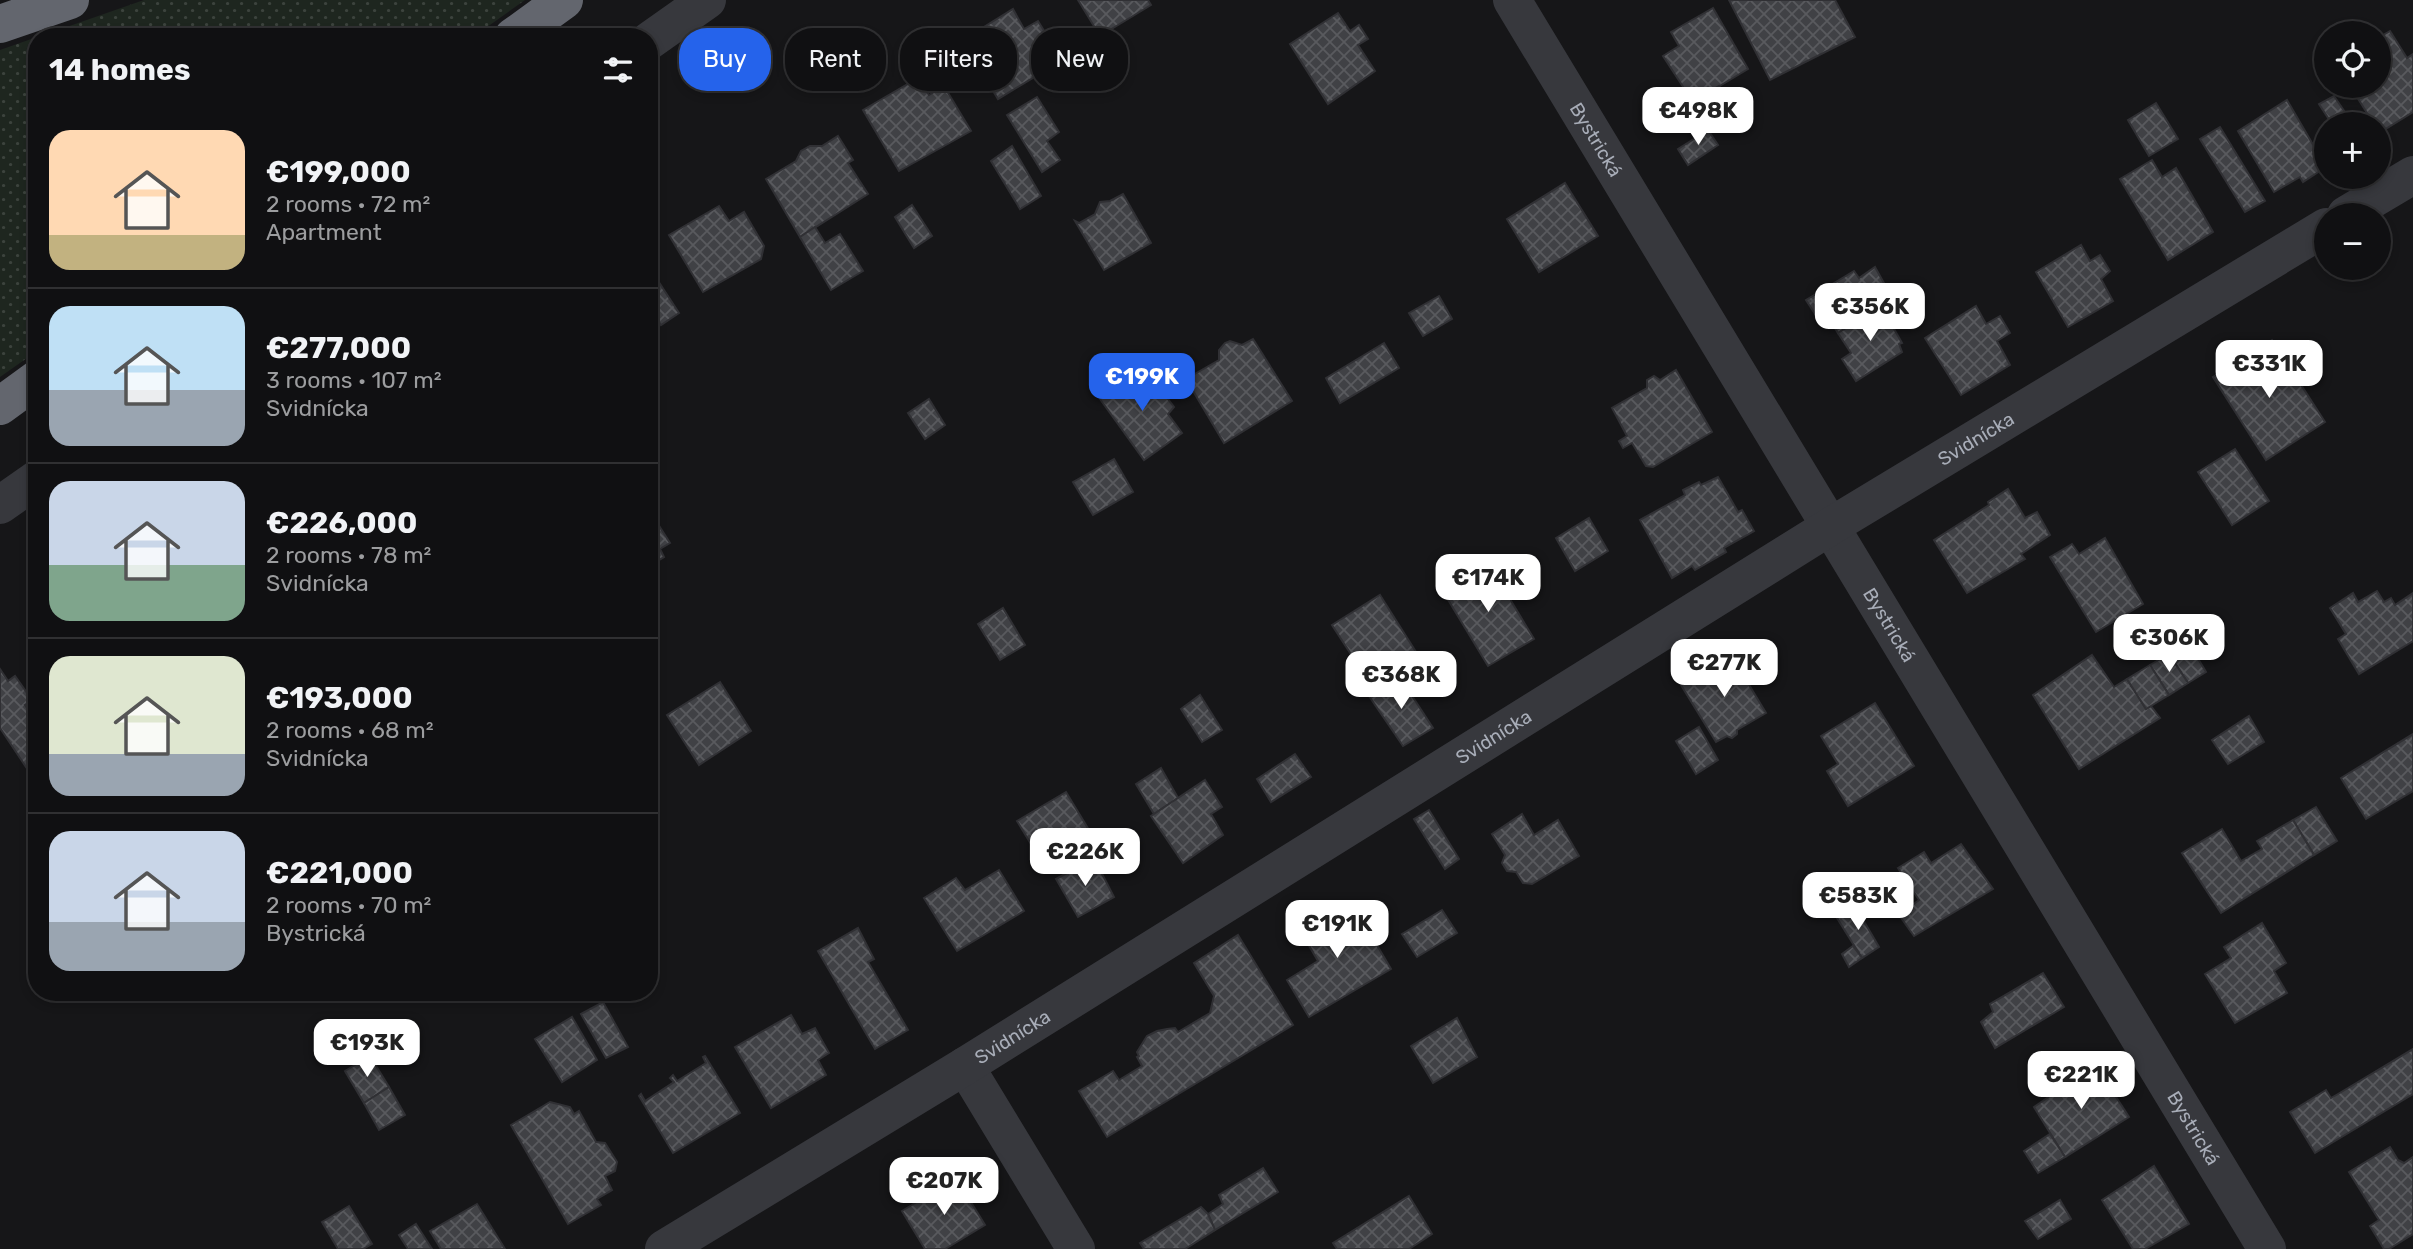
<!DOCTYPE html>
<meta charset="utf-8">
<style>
:root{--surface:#101012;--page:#1e1e20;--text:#f1f3f6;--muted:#9c9d9f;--line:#303032;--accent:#2563eb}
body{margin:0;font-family:Rubik,sans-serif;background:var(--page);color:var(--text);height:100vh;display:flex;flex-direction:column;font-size:26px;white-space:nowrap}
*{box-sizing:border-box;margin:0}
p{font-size:23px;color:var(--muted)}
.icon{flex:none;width:38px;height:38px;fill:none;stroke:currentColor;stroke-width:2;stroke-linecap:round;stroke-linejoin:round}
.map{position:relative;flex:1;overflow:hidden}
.side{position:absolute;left:28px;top:28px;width:630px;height:973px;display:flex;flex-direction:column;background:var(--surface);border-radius:28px;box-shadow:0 4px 10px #0003,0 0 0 2px var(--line)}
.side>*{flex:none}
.banner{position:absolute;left:679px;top:28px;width:665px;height:63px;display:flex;gap:14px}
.controls{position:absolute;left:2314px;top:21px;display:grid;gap:14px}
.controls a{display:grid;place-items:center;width:77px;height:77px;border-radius:50%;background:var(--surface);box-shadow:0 4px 10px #0003,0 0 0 2px var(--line);font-size:35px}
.price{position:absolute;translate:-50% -60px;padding:0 16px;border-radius:14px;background:#fff;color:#222;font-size:23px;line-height:46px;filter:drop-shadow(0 2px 4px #0008)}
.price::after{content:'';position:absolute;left:50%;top:42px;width:21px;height:16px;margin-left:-10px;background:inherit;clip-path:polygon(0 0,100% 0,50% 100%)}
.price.active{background:var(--accent);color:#fff}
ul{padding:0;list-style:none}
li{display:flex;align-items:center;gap:21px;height:175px;padding:0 21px}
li+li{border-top:2px solid var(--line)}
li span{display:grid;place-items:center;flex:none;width:196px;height:140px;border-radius:21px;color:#555}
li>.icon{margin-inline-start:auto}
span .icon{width:84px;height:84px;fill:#fffc;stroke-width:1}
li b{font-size:30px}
h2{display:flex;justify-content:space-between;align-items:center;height:84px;padding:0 21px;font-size:30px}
.tag{padding:0 24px;border-radius:28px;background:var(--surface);box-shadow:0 4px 10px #0003,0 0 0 2px var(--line);font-size:24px;line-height:63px}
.tag.active{background:var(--accent);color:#fff}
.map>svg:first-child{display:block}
.grass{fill:url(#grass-dots)}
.building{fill:url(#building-cross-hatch);stroke:#303034;stroke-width:2}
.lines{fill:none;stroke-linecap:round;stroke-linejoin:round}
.street{stroke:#37383d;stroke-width:38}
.highway{stroke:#63666e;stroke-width:38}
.labels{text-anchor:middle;stroke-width:5;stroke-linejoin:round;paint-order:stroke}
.street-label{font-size:19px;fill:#a8adb8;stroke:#111113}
</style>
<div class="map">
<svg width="2413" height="1249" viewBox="0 0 2413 1249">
<defs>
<pattern id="grass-dots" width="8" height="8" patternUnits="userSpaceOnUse" patternTransform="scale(1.75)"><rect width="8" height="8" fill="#1e261f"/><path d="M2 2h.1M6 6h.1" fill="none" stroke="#3c433d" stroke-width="1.8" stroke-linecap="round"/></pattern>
<pattern id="building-cross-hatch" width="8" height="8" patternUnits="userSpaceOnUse" patternTransform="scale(1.75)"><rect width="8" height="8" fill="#404145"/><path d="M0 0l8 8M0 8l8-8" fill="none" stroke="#595a5e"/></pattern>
</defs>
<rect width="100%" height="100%" fill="#161618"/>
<g class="grass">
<path d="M144 0H525L473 37H38Z"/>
<path d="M37 37V351L0 377V50Z"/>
</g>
<g class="building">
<path d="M1078 0H1148L1151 5 1100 36Z"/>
<path d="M1729 0H1835L1855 37 1770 80Z"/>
<path d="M1713 8 1748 69 1693 102 1663 56 1679 46 1671 32Z"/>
<path d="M1013 9 1024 29 1038 21 1048 37 1045 40 1053 53 1041 60 1046 70 998 99 963 40Z"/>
<path d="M1338 13 1350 31 1359 25 1368 39 1358 45 1375 71 1328 104 1290 44Z"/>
<path d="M2390 31 2407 58 2413 54V112L2379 133 2378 124H2374L2350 86H2378V38Z"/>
<path d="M918 78 929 95 944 86 971 131 899 171 863 110Z"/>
<path d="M1719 86 1729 105 1703 121 1693 102Z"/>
<path d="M2334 96 2353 124H2332L2319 104Z"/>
<path d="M1037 97 1059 132 1047 141 1060 160 1042 172 1007 115Z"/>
<path d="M2287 100 2326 167 2303 182 2300 177 2274 192 2238 131Z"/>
<path d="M2156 103 2178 139 2149 156 2128 120Z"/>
<path d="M2220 127 2265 201 2245 212 2200 139Z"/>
<path d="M1708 130 1718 145 1688 165 1678 149Z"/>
<path d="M838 136 853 160 848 163 868 194 800 237 766 179 796 161 801 151 810 146H822Z"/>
<path d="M1012 146 1041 196 1020 209 991 161Z"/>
<path d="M2152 160 2162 177 2176 168 2213 232 2168 260 2120 179Z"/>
<path d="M1565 183 1598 236 1539 272 1507 219Z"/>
<path d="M1123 194 1151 243 1104 270 1075 221 1079 223 1095 214 1100 202 1110 201Z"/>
<path d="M912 205 932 236 914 248 895 217Z"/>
<path d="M719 206 729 221 744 212 764 246 761 259 703 292 669 235Z"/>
<path d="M815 227 825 243 840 234 863 271 831 290 800 237Z"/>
<path d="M2081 245 2090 261 2100 255 2110 271 2101 279 2113 301 2068 327 2036 272Z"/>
<path d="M649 267 679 313 661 325 649 307Z"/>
<path d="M1875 267 1890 294 1878 302 1881 306 1838 333 1825 312 1817 317 1806 300 1854 271 1859 278Z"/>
<path d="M1439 296 1452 319 1423 336 1409 313Z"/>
<path d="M1881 306 1902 343 1899 344 1902 352 1856 381 1842 359 1851 353 1838 333Z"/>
<path d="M1976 306 1986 324 2000 316 2010 333 1997 341 2010 365 1961 395 1925 338Z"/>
<path d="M1253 339 1292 401 1224 443 1186 379 1219 360V350L1225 343 1230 341 1242 345Z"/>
<path d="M2272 340 2325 422 2266 460 2213 377Z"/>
<path d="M1384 343 1399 368 1340 403 1326 378Z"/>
<path d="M1143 366 1174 407 1168 414 1182 433 1144 460 1100 399Z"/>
<path d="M1676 370 1712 432 1653 467 1646 466 1632 443 1623 448 1619 441 1627 436 1612 408 1647 388V380L1654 376 1660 380Z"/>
<path d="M929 399 945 425 925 439 908 413Z"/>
<path d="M2235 449 2269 501 2232 525 2198 472Z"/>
<path d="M1114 459 1133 492 1093 515 1073 482Z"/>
<path d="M1718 477 1738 512 1742 510 1754 531 1724 548 1726 552 1695 570 1692 566 1672 578 1640 520 1685 495 1683 490 1699 482 1701 485Z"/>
<path d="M2008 489 2025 518 2037 512 2050 535 2021 554 2025 559 1967 593 1934 540 1989 505 1988 502Z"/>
<path d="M649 510 670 543 660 549 664 557 649 566Z"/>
<path d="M1589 518 1608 551 1575 571 1556 538Z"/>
<path d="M2105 538 2143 604 2096 632 2050 557 2072 544 2079 554Z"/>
<path d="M1487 561 1534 639 1488 666 1441 588Z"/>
<path d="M2377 591 2384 602 2391 598 2395 605 2413 593V641L2359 674 2338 639 2346 634 2330 608 2353 593 2358 602Z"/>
<path d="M1380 595 1416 652 1369 682 1332 625Z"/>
<path d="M1003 608 1025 645 1000 660 978 624Z"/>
<path d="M2188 642 2206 672 2188 683 2169 654Z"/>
<path d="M2169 654 2188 683 2169 695 2150 665Z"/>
<path d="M1731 655 1766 713 1737 730V734L1732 738 1727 736 1716 742 1681 685Z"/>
<path d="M2092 655 2114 687 2127 679 2146 709 2151 706 2160 718 2079 769 2033 695Z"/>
<path d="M2150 665 2169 695 2146 709 2127 679Z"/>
<path d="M0 669 8 681 15 676 32 700 25 705 37 723V759L26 767 0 728Z"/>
<path d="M1399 676 1433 728 1403 746 1369 696Z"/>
<path d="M720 682 751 731 699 765 667 715Z"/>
<path d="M1200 695 1222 730 1202 742 1181 709Z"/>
<path d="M1875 703 1914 766 1848 806 1827 771 1838 764 1821 736Z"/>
<path d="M2249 716 2264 742 2228 764 2212 740Z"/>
<path d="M1699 727 1718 760 1696 774 1676 741Z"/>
<path d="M2413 734V791L2366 819 2341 778Z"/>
<path d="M1295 754 1311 777 1271 802 1257 779Z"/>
<path d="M1161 768 1178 798 1154 814 1136 784Z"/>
<path d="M1205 780 1222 807 1211 814 1223 835 1183 863 1151 816Z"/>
<path d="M1066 792 1095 840 1046 869 1017 821Z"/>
<path d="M2316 807 2337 841 2314 855 2293 820Z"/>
<path d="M1429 810 1459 859 1445 869 1414 819Z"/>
<path d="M1522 814 1534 835 1558 820 1579 856 1532 884 1523 883 1516 872 1507 871 1502 863 1505 855 1492 834Z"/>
<path d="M2293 820 2314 855 2221 913 2182 853 2222 829 2241 861 2262 849 2257 841Z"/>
<path d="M1961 844 1993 889 1914 936 1899 915 1919 900 1898 868 1924 852 1931 863Z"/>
<path d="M1094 858 1114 897 1078 917 1056 879Z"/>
<path d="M999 870 1024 911 957 951 924 898 956 878 965 890Z"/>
<path d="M1352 903 1391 969 1309 1017 1287 980 1318 961 1301 932 1315 924 1312 920 1335 907 1338 910Z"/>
<path d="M1855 906 1879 947 1862 958 1837 918Z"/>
<path d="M1442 910 1457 933 1417 957 1402 934Z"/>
<path d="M2262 923 2286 963 2274 971 2287 993 2235 1023 2205 974 2231 958 2224 947Z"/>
<path d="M858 928 874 959 868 962 908 1030 875 1049 818 951Z"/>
<path d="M1238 935 1293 1025 1107 1137 1079 1091 1113 1071 1119 1080 1142 1066 1137 1057 1139 1056 1137 1052 1147 1036 1157 1031 1167 1029 1175 1028 1178 1032 1210 1013 1214 996 1194 963Z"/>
<path d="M1853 946 1862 958 1849 967 1842 954Z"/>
<path d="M2043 973 2064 1007 1995 1048 1981 1022 1993 1012 1990 1004Z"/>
<path d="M603 1002 628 1047 606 1058 581 1014Z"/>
<path d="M791 1015 802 1034 815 1028 829 1053 818 1060 826 1075 771 1108 735 1047Z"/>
<path d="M572 1017 597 1060 562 1082 535 1039Z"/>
<path d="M1457 1018 1477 1057 1433 1083 1411 1046Z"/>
<path d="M2413 1049V1094L2315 1153 2290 1112 2326 1090 2331 1098 2338 1094Z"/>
<path d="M370 1056 389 1087 364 1103 345 1071Z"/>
<path d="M705 1056 740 1113 673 1153 639 1096 641 1094 645 1101 674 1082 670 1078 673 1075 677 1081 706 1063 703 1057Z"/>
<path d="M2096 1066 2129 1117 2065 1157 2034 1107 2063 1087 2058 1079 2070 1071 2075 1080Z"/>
<path d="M389 1087 405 1115 379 1130 364 1103Z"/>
<path d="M550 1102 570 1107 574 1114 579 1111 596 1142 605 1143 617 1162 615 1171 605 1176 612 1190 597 1199 601 1205 568 1224 511 1125Z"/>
<path d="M2050 1134 2065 1157 2038 1173 2024 1151Z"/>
<path d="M2390 1147 2398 1160 2404 1163 2413 1157V1234L2389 1249H2384L2370 1226 2379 1220 2349 1172Z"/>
<path d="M2154 1166 2189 1224 2145 1249H2133L2102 1200Z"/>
<path d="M1263 1168 1278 1192 1215 1230 1208 1214 1223 1204 1219 1195Z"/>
<path d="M956 1178 985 1225 945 1249H925L902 1211Z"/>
<path d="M1409 1196 1432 1234 1409 1249H1337L1333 1243Z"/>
<path d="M2060 1200 2071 1219 2038 1239 2025 1221Z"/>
<path d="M477 1204 505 1249H441L430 1231Z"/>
<path d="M349 1206 372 1244 363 1249H338L322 1222Z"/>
<path d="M1201 1207 1208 1214 1215 1230 1185 1249H1144L1140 1243Z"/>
<path d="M416 1224 432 1249H408L399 1235Z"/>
</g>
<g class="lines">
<g class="street">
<path id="s1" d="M1512 0 2267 1249"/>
<path d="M649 41 707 0"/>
<path d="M2346 215 2413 175"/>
<path d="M0 505 37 479"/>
<path d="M965 1066 1076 1249"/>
<path id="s2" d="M664 1249 965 1066 1831 526 2326 227"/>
</g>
<g class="highway">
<path d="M0 24 70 0"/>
<path d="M513 37 564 0"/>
<path d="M0 406 37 379"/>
</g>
</g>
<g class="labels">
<g class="street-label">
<text dy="7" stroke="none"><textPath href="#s1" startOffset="163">Bystrická</textPath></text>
<text dy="7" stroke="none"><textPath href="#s2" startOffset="1542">Svidnícka</textPath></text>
<text dy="7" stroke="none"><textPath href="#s1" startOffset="730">Bystrická</textPath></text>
<text dy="7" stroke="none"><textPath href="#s2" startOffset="975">Svidnícka</textPath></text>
<text dy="7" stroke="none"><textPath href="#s2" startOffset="408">Svidnícka</textPath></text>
<text dy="7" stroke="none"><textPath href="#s1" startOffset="1318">Bystrická</textPath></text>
</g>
</g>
</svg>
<div class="controls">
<a><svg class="icon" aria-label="locate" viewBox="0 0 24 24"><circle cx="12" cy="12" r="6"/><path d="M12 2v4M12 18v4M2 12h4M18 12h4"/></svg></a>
<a>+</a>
<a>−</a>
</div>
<b class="price" style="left:1698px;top:147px">€498K</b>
<b class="price" style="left:1870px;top:343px">€356K</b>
<b class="price" style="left:2269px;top:400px">€331K</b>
<b class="price active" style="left:1142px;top:413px">€199K</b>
<b class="price" style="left:1488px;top:614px">€174K</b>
<b class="price" style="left:2169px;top:674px">€306K</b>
<b class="price" style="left:1724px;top:699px">€277K</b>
<b class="price" style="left:1401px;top:711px">€368K</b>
<b class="price" style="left:1085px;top:888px">€226K</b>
<b class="price" style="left:1858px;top:932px">€583K</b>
<b class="price" style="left:1337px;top:960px">€191K</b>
<b class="price" style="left:367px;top:1079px">€193K</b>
<b class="price" style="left:2081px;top:1111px">€221K</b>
<b class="price" style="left:944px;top:1217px">€207K</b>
<div class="banner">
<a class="tag active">Buy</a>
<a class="tag">Rent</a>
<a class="tag">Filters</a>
<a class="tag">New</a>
</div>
<section class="side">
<h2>14 homes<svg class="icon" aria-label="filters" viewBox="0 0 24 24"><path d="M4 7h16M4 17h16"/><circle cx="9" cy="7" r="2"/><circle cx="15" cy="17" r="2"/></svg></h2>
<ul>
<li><span style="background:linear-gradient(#ffd9b3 75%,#c2b280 0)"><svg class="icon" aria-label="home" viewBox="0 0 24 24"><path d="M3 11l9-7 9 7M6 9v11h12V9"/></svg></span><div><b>€199,000</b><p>2 rooms · 72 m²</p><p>Apartment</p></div></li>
<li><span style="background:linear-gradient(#bfe0f5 60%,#9aa5b1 0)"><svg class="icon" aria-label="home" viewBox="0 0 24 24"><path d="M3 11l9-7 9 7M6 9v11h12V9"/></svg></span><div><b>€277,000</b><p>3 rooms · 107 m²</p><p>Svidnícka</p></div></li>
<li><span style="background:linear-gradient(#c9d6e8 60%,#7fa58c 0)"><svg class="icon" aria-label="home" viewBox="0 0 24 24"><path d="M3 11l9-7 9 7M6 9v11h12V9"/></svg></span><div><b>€226,000</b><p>2 rooms · 78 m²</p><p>Svidnícka</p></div></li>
<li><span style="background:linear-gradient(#dfe7d0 70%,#9aa5b1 0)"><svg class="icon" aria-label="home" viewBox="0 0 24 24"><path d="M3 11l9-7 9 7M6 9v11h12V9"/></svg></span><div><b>€193,000</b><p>2 rooms · 68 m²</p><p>Svidnícka</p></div></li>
<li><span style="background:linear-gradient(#c9d6e8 65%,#9aa5b1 0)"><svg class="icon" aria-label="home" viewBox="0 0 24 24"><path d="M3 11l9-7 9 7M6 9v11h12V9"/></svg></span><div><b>€221,000</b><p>2 rooms · 70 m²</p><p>Bystrická</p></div></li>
</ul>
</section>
</div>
